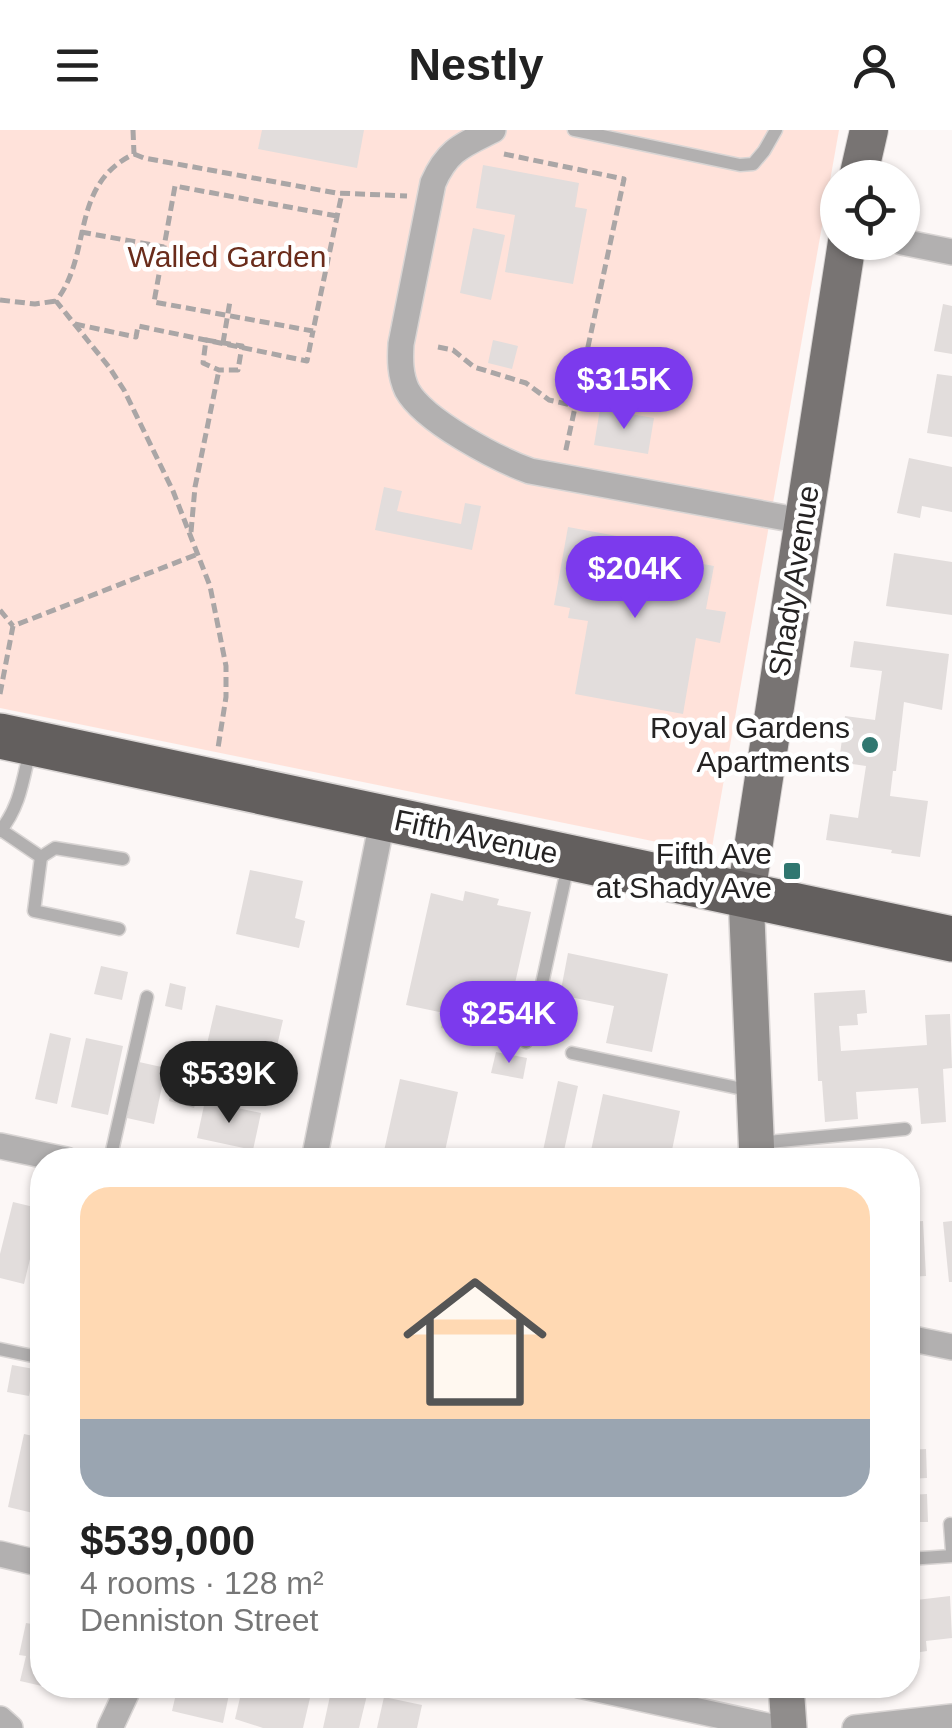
<!DOCTYPE html>
<meta charset="utf-8">
<style>
:root{--surface:#fff;--page:#f2f2f2;--text:#222;--muted:#767676;--line:#e0e0e0;--accent:#7c3aed}
body{margin:0;font-family:Helvetica,sans-serif;background:var(--page);color:var(--text);height:100vh;display:flex;flex-direction:column;font-size:38px;white-space:nowrap}
*{box-sizing:border-box;margin:0}
p{font-size:32px;color:var(--muted)}
.icon{flex:none;width:55px;height:55px;fill:none;stroke:currentColor;stroke-width:2;stroke-linecap:round;stroke-linejoin:round}
.map{position:relative;flex:1;overflow:hidden}
.drawer{position:absolute;left:30px;top:1018px;width:890px;height:550px;display:flex;flex-direction:column;background:var(--surface);border-radius:40px;box-shadow:0 2px 8px #0004}
.drawer>*{flex:none}
.controls{position:absolute;left:820px;top:30px;display:grid;gap:20px}
.controls a{display:grid;place-items:center;width:100px;height:100px;border-radius:50%;background:var(--surface);box-shadow:0 2px 8px #0004;font-size:50px}
.price{position:absolute;translate:-50% -85px;padding:0 22px;border-radius:35px;background:var(--accent);color:#fff;font-size:32px;line-height:65px;filter:drop-shadow(0 2px 5px #0008)}
.price::after{content:'';position:absolute;left:50%;top:60px;width:30px;height:22px;margin-left:-15px;background:inherit;clip-path:polygon(0 0,100% 0,50% 100%)}
.price.on{background:#222;color:#fff}
ul{padding:0;list-style:none}
li{display:grid;align-content:center;gap:20px;height:530px;padding:0 50px}
li+li{border-top:2px solid var(--line)}
li span{display:grid;place-items:center;height:310px;border-radius:30px;color:#555}
li>.icon{margin-inline-start:auto}
span .icon{width:180px;height:180px;fill:#fffc;stroke-width:1}
li b{font-size:42px}
header{display:flex;justify-content:space-between;align-items:center;height:130px;padding:0 50px;background:var(--surface);font-size:45px;font-weight:600}
.map>svg:first-child{display:block}
.green{fill:#ffe2da}
.building{fill:#e2dddc}
.lines{fill:none;stroke-linecap:round;stroke-linejoin:round}
.lane-casing{stroke:#d9d5d4;stroke-width:15}
.street-casing{stroke:#d9d5d4;stroke-width:28}
.secondary-casing{stroke:#d9d5d4;stroke-width:38}
.primary-casing{stroke:#d9d5d4;stroke-width:40}
.highway-casing{stroke:#d9d5d4;stroke-width:48}
.path{stroke:#aaa6a6;stroke-width:5;stroke-dasharray:10 5;stroke-linecap:butt}
.lane{stroke:#b2b0b0;stroke-width:12}
.street{stroke:#b2b0b0;stroke-width:25}
.secondary{stroke:#908d8c;stroke-width:35}
.primary{stroke:#787473;stroke-width:38}
.highway{stroke:#635f5e;stroke-width:45}
.poi-dot{fill:#307770;stroke:#fff;stroke-width:4}
.labels{text-anchor:middle;stroke-width:9;stroke-linejoin:round;paint-order:stroke}
.park-label{font-size:30px;fill:#6a2c1b;stroke:#fff}
.street-label{font-size:30px;fill:#242222;stroke:#fff}
.poi-label{font-size:30px;fill:#242222;stroke:#fff;text-anchor:end}
</style>
<header><svg class="icon" aria-label="menu" viewBox="0 0 24 24"><path d="M4 6h16M4 12h16M4 18h16"/></svg>Nestly<svg class="icon" aria-label="person" viewBox="0 0 24 24"><circle cx="12" cy="8" r="4"/><path d="M4 21q1-7 8-7t8 7"/></svg></header>
<div class="map">
<svg width="952" height="1598" viewBox="0 0 952 1598">
<rect width="100%" height="100%" fill="#fcf7f6"/>
<path class="green" d="M0 0H839L711 723 0 578Z"/>
<g class="building">
<path d="M262 0H364L357 38 258 19Z"/>
<path d="M483 35 579 53 575 77 587 79 573 154 505 142 515 85 476 78Z"/>
<path d="M473 98 505 105 491 170 460 163Z"/>
<path d="M943 174 952 176V224L934 221Z"/>
<path d="M493 210 518 216 512 239 488 233Z"/>
<path d="M937 244 952 246V307L927 303Z"/>
<path d="M600 279 654 288 648 324 594 315Z"/>
<path d="M909 328 952 337V382L922 376 920 388 897 383Z"/>
<path d="M384 357 402 361 397 381 461 394 465 373 481 376 472 420 375 400Z"/>
<path d="M568 397 633 409 628 438 637 439 638 432 672 438 670 447 677 449 681 430 714 436 706 479 726 482 720 513 696 508 683 584 575 564 588 491 568 488 570 478 554 475Z"/>
<path d="M894 423 952 432V485L886 476Z"/>
<path d="M854 511 949 524 942 580 904 572 896 641H893L890 666 928 671 920 727 891 723 892 720 826 710 830 684 858 688 866 636 839 632 845 586 875 590 882 541 850 537Z"/>
<path d="M250 740 303 751 295 788 305 791 299 818 236 804Z"/>
<path d="M465 761 499 769 497 775 531 782 505 898 477 892 474 905 441 898 444 883 406 875 431 763 463 771Z"/>
<path d="M568 823 668 844 652 922 606 913 614 876 560 865Z"/>
<path d="M101 836 128 842 122 870 94 864Z"/>
<path d="M170 853 186 857 182 880 165 876Z"/>
<path d="M865 860 867 883 857 884 858 895 839 896 841 921 927 915 925 885 950 884 952 938 943 939 946 992 921 994 918 958 856 962 858 989 825 992 822 951H818L814 863Z"/>
<path d="M216 875 283 890 274 929 207 914Z"/>
<path d="M50 903 71 908 57 974 35 969Z"/>
<path d="M86 908 123 916 108 985 71 977Z"/>
<path d="M496 922 527 928 523 949 491 943Z"/>
<path d="M139 932 166 938 154 994 127 988Z"/>
<path d="M400 949 458 962 443 1030H382Z"/>
<path d="M174 951 200 957 194 978 169 971Z"/>
<path d="M558 951 578 956 562 1030H541Z"/>
<path d="M603 964 680 981 670 1030H589Z"/>
<path d="M205 971 261 983 253 1020 197 1008Z"/>
<path d="M883 1024V1030H830V1027Z"/>
<path d="M13 1072 42 1079 24 1154 0 1148V1124Z"/>
<path d="M923 1091 926 1146 908 1147V1092Z"/>
<path d="M952 1091V1152H949L943 1092Z"/>
<path d="M12 1235 34 1239 29 1266 7 1262Z"/>
<path d="M908 1253H917V1300L908 1299Z"/>
<path d="M24 1304 42 1308V1342L33 1383 8 1377Z"/>
<path d="M926 1319 927 1348 908 1349V1320Z"/>
<path d="M927 1364 928 1392H912V1402H908V1365Z"/>
<path d="M950 1466 952 1508 926 1511 927 1521 908 1524V1471Z"/>
<path d="M37 1472 42 1473V1556L20 1551 26 1526 19 1525 26 1493 32 1494Z"/>
<path d="M178 1555H231L223 1593 172 1581Z"/>
<path d="M243 1555H313L303 1598H263L235 1589Z"/>
<path d="M332 1557 367 1565 359 1598H323Z"/>
<path d="M384 1567 422 1575 417 1598H377Z"/>
</g>
<g class="lines">
<defs>
<g id="lane">
<path d="M574 0 740 35 753 34 764 21 776 0"/>
<path d="M1 700 41 727 34 781 119 799"/>
<path d="M0 701C20 677 23 649 30 620"/>
<path d="M41 727 55 718 123 729"/>
<path d="M526 912 531 904 568 735"/>
<path d="M572 923 752 961"/>
<path d="M758 1013 905 999"/>
<path d="M110 1030 147 867"/>
<path d="M0 1219 42 1228"/>
<path d="M950 1394 952 1421"/>
<path d="M908 1429 952 1426"/>
</g>
<g id="street">
<path d="M493 0C463 15 447 20 433 53L401 214C400 230 400 245 407 260 424 291 497 329 530 341L802 391"/>
<path d="M902 112 952 122"/>
<path d="M0 1016 66 1030"/>
<path d="M314 1030 383 687"/>
<path d="M908 1208 952 1217"/>
<path d="M0 1424 42 1434"/>
<path d="M579 1555 777 1598"/>
<path d="M0 1589 10 1598"/>
<path d="M110 1598 130 1555"/>
<path d="M855 1598 952 1587"/>
</g>
<g id="secondary">
<path d="M746 764 757 1030"/>
<path d="M786 1555 789 1598"/>
</g>
<g id="primary">
<path d="M858 48 869 0"/>
<path d="M746 764 847 112"/>
</g>
<path id="highway" d="M0 606 952 809"/>
</defs>
<use href="#lane" class="lane-casing"/>
<use href="#street" class="street-casing"/>
<use href="#secondary" class="secondary-casing"/>
<use href="#primary" class="primary-casing"/>
<use href="#highway" class="highway-casing"/>
<g class="path">
<path d="M133 0 134 24C69 55 93 124 56 171L109 237 124 260 173 361 210 456 226 536V567L218 618"/>
<path d="M134 24 144 28 336 63 407 66"/>
<path d="M504 24 624 49 565 324"/>
<path d="M337 86 175 56 154 172 313 201 342 63"/>
<path d="M81 102 164 117"/>
<path d="M0 170 35 174 56 171"/>
<path d="M75 194 136 207 138 196 307 231 313 201"/>
<path d="M206 210 242 216 238 240H219L203 233Z"/>
<path d="M223 213 230 171"/>
<path d="M438 217 453 220 474 237 526 253 549 270 575 276"/>
<path d="M191 402 195 357 219 240"/>
<path d="M0 480 13 496"/>
<path d="M0 564 13 496 198 424"/>
</g>
<use href="#lane" class="lane"/>
<use href="#street" class="street"/>
<use href="#secondary" class="secondary"/>
<use href="#primary" class="primary"/>
<use href="#highway" class="highway"/>
</g>
<g class="poi-dot">
<circle cx="870" cy="615" r="10"/>
<rect x="782" y="731" width="20" height="20" rx="5"/>
</g>
<g class="labels">
<g class="park-label">
<text x="227" y="137">Walled Garden</text>
</g>
<g class="street-label">
<text transform="translate(794 451) rotate(-81)" y="10">Shady Avenue</text>
<text transform="translate(476 707) rotate(12)" y="10">Fifth Avenue</text>
</g>
<g class="poi-label">
<text x="850" y="608">Royal Gardens<tspan x="850" dy="34">Apartments</tspan></text>
<text x="772" y="734">Fifth Ave<tspan x="772" dy="34">at Shady Ave</tspan></text>
</g>
</g>
</svg>
<div class="controls">
<a><svg class="icon" aria-label="locate" viewBox="0 0 24 24"><circle cx="12" cy="12" r="6"/><path d="M12 2v4M12 18v4M2 12h4M18 12h4"/></svg></a>
</div>
<b class="price" style="left:624px;top:302px">$315K</b>
<b class="price" style="left:635px;top:491px">$204K</b>
<b class="price" style="left:509px;top:936px">$254K</b>
<b class="price on" style="left:229px;top:996px">$539K</b>
<section class="drawer">
<ul>
<li><span style="background:linear-gradient(#ffd9b3 75%,#9aa5b1 0)"><svg class="icon" aria-label="home" viewBox="0 0 24 24"><path d="M3 11l9-7 9 7M6 9v11h12V9"/></svg></span><div><b>$539,000</b><p>4 rooms · 128 m²</p><p>Denniston Street</p></div></li>
</ul>
</section>
</div>
